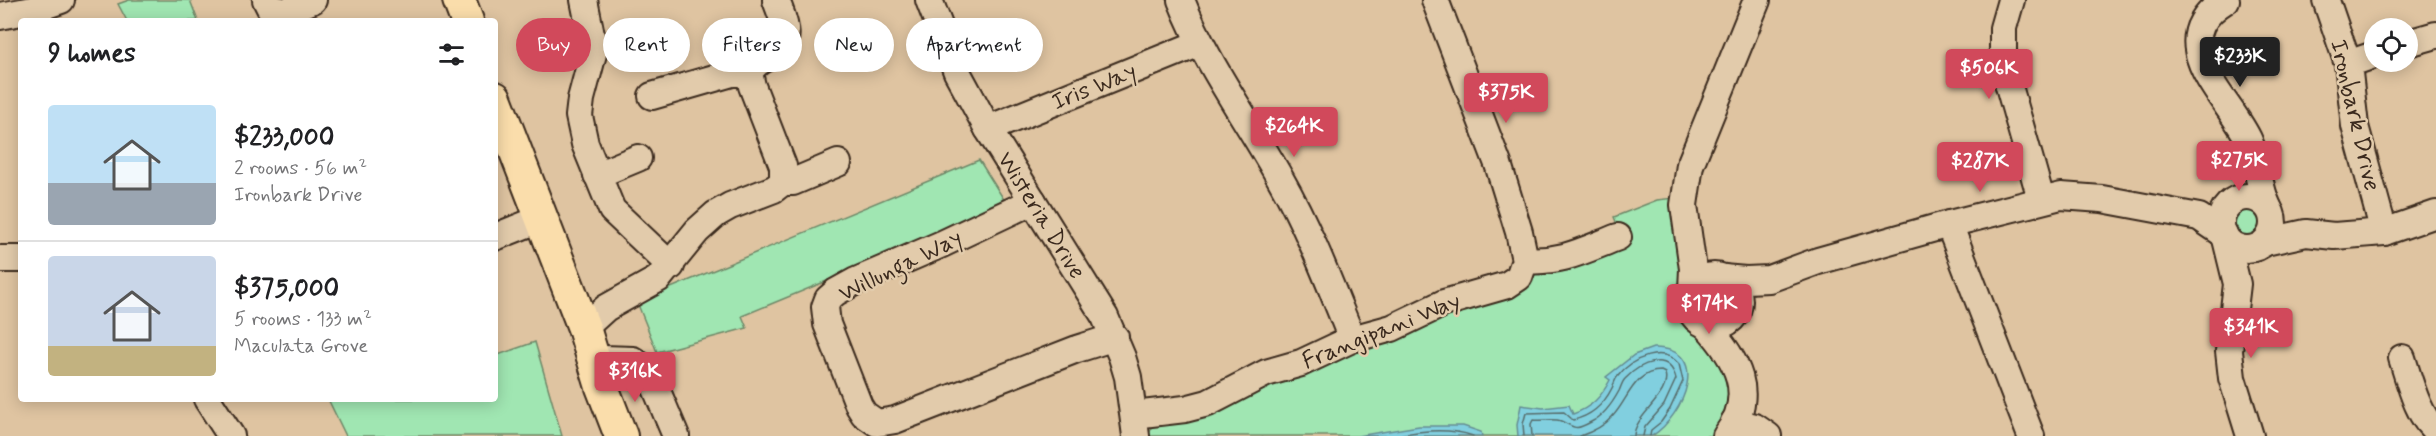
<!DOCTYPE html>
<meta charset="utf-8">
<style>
:root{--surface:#fff;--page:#f2f2f2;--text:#202124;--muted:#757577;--line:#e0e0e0;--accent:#d1495b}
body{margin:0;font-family:Mynerve,sans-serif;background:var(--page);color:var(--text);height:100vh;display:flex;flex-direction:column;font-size:22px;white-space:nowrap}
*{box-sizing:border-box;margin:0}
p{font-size:20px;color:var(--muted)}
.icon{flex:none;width:33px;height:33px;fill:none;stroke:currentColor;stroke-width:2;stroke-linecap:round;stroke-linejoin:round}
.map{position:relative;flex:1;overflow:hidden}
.side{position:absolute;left:18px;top:18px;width:480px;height:384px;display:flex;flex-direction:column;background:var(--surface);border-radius:6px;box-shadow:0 3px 15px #0003}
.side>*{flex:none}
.top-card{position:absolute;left:516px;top:18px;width:570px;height:54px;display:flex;gap:12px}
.controls{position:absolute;left:2364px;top:18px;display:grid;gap:12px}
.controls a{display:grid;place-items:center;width:54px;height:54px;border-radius:50%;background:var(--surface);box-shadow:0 3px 15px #0003;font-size:30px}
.price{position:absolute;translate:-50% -51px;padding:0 14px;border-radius:6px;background:var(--accent);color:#fff;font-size:20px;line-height:39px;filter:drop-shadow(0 2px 3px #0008)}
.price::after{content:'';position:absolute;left:50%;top:36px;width:18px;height:14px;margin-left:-9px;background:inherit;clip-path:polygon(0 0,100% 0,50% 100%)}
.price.current{background:#222;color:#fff}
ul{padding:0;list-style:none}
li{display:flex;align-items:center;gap:18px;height:150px;padding:0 30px}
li+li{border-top:2px solid var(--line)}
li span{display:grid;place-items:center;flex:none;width:168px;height:120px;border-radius:6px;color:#555}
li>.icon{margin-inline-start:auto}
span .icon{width:72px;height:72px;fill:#fffc;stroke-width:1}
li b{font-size:26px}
h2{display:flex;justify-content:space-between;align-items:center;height:72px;padding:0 30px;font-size:26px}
.chip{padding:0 21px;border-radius:27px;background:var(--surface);box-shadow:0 3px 15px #0003;font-size:21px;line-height:54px}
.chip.current{background:var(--accent);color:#fff}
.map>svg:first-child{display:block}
.green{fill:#a0e6b2;stroke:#6e8868;stroke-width:1.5}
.water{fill:#81cfdf;stroke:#658d92;stroke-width:1.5}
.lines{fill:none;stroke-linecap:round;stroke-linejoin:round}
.shore{stroke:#576c6b;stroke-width:1.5}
.minor-casing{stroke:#3b2a1e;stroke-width:30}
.major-casing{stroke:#3b2a1e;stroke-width:36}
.minor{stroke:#e2cbab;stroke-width:26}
.major{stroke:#faddab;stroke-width:32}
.labels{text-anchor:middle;stroke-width:5;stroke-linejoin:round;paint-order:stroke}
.street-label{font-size:24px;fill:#3b2a1e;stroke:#e2cbab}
</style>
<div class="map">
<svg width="2436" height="436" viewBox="0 0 2436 436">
<rect width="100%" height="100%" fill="#dfc4a1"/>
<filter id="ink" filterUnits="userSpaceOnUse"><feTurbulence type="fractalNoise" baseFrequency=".0167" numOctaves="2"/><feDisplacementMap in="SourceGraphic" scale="12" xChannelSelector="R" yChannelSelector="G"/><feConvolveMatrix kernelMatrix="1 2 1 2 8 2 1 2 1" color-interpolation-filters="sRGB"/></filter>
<g filter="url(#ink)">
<g class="green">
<path d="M129 0H190L198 21H127L118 4Z"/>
<path d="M979 160 1008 206 742 316 747 328 657 352 637 302Z"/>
<path d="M1674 198 1673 224 1678 243 1684 305 1687 315 1701 330 1731 378 1730 407 1713 436H1147L1155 423 1235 400 1532 272 1625 243 1614 217 1657 200Z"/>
<circle cx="2246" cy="223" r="16"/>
<path d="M535 342 562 436H346L328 399H495V356Z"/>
</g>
<g class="water">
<path d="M1653 348C1713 347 1684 416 1652 436H1518L1517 425 1521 405 1543 408 1569 405 1573 414C1592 407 1601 397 1610 380L1606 377 1634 355Z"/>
<path d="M1419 426H1463L1481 432 1482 436H1357Z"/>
</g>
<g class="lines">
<g class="shore">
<path d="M1394 436C1418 431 1450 428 1473 436"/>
<path d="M1524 436 1523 424 1526 413 1564 412 1573 420C1592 416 1604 404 1612 388 1614 384 1615 379 1618 376 1632 358 1663 345 1679 364L1683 381 1670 409 1661 422 1651 430 1650 436"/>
<path d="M1532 436 1531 424 1533 420C1540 421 1555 418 1561 421 1576 428 1574 431 1591 422 1604 416 1612 404 1619 391 1621 387 1622 382 1625 379 1640 363 1669 350 1676 379L1664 405 1645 427 1643 436"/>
<path d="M1580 436C1592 432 1603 427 1612 417 1628 401 1633 371 1661 371L1665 373C1672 395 1634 415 1634 436"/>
</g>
<defs>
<g id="minor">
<path d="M266 0 270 8 285 12 313 0"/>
<path d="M584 0 594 50 581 99 579 116 585 144 612 210 671 266"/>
<path d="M929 0 957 72 988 129 1105 317 1122 357 1128 377 1136 436"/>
<path d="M1181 0C1206 64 1248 120 1281 180 1310 231 1330 285 1352 339"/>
<path d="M2011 0 2003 28V65L2041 199"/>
<path d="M2226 0C2158 42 2230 98 2249 141 2258 162 2258 186 2268 207"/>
<path d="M2326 0 2348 64 2355 126 2384 232"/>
<path d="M0 16 32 10 61 0"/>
<path d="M2408 43 2436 35"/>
<path d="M2348 64 2374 55"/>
<path d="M652 96 732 73H749"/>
<path d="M988 129 1200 43"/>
<path d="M597 175 638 158"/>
<path d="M783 182H793L838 163"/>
<circle cx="2247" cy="223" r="26"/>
<path d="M1033 201 942 244 856 281 836 292 828 299 825 307 827 324 859 406 864 414 877 423 895 420 1077 349 1115 337"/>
<path d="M1949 224 2031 436"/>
<path d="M495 237 540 219"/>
<path d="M2226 239 2237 284 2229 351 2232 378 2250 436"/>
<path d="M2265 242 2306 233 2334 236 2384 232 2436 214"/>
<path d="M0 259H21"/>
<path d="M1525 260C1562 263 1584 250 1618 237"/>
<circle cx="1714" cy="301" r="25"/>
<path d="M1723 278 1746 280 1769 279 1818 261 1949 224 2061 196 2102 199 2199 217 2224 234"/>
<path d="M1692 289 1693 269 1684 205 1690 165 1757 0"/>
<path d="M1706 325C1736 358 1758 394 1726 436"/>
<path d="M584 328 606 308 658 279 697 231 716 214 730 206 774 189 783 182V166L752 86 749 73C755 63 760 61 771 55 796 43 783 20 776 0"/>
<path d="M2402 358C2409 379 2418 418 2436 430"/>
<path d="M603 359 633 360 649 372 676 436"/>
<path d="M207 399 231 436"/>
<path d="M1134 415 1185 409 1208 403 1266 373 1301 363 1352 339 1392 328 1444 303 1507 285 1519 277 1525 260 1519 232 1498 164 1435 0"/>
<path d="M1734 422 1755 427 1768 436"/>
</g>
<g id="major">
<path d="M459 0 467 21"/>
<path d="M495 98 584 328 602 387 621 436"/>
</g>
</defs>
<use href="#minor" class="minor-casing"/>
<use href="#major" class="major-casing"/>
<use href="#minor" class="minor"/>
<use href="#major" class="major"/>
</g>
</g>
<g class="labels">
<g class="street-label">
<text transform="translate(1094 86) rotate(-22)" y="8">Iris Way</text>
<text transform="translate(2356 115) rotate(77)" y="8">Ironbark Drive</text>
<text transform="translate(1042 215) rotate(58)" y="8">Wisteria Drive</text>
<text transform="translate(900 265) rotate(-26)" y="8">Willunga Way</text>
<text transform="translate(1381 330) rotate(-22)" y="8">Frangipani Way</text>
</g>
</g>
</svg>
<div class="controls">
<a><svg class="icon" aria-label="locate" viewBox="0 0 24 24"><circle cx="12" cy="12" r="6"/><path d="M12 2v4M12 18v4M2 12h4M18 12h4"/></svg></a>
</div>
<b class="price current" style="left:2240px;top:88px">$233K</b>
<b class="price" style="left:1989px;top:100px">$506K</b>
<b class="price" style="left:1506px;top:124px">$375K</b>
<b class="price" style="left:1294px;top:158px">$264K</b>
<b class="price" style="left:2239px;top:192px">$275K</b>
<b class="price" style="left:1980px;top:193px">$287K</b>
<b class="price" style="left:1709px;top:335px">$174K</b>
<b class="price" style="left:2251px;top:359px">$341K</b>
<b class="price" style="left:635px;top:403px">$316K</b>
<div class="top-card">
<a class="chip current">Buy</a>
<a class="chip">Rent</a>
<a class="chip">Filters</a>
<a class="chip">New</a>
<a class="chip">Apartment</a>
</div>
<section class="side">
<h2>9 homes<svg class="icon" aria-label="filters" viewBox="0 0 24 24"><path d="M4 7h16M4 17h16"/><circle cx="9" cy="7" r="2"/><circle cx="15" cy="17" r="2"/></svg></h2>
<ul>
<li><span style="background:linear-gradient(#bfe0f5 65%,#9aa5b1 0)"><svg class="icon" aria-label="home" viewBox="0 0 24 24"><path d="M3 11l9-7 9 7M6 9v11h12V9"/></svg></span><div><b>$233,000</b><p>2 rooms · 56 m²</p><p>Ironbark Drive</p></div></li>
<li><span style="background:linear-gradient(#c9d6e8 75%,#c2b280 0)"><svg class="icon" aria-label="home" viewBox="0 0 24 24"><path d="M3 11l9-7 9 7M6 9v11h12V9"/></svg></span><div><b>$375,000</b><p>5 rooms · 133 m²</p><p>Maculata Grove</p></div></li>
</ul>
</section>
</div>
